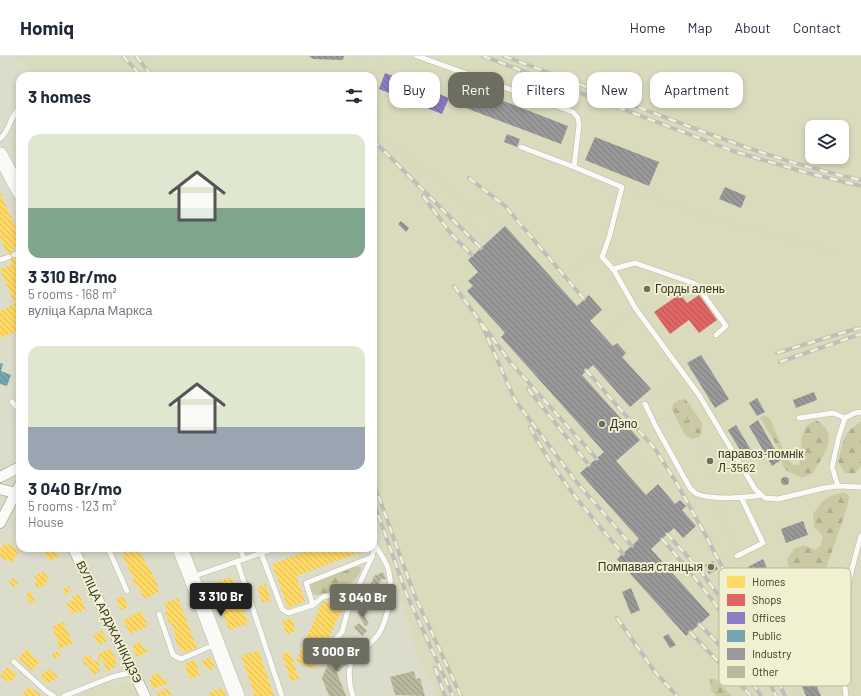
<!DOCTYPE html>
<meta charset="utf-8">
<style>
:root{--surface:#fff;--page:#f2f2f3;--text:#1f2937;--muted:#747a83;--line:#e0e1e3;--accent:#6e6e60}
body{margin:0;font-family:Barlow,sans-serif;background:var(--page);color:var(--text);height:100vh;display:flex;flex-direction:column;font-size:15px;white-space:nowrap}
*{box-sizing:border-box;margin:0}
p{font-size:13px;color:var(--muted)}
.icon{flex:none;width:22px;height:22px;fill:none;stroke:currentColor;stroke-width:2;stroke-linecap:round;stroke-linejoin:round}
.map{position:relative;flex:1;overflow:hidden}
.drawer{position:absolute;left:16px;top:16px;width:361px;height:480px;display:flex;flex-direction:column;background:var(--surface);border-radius:12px;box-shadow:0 2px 6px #0003}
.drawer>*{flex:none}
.guide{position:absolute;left:389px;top:16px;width:380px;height:36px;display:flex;gap:8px}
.buttons{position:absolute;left:805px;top:64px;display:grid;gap:8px}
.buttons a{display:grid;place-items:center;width:44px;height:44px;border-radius:8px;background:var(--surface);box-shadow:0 2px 6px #0003;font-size:20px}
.price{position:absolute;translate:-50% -34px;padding:0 9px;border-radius:4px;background:var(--accent);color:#fff;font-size:13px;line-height:26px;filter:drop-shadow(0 1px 2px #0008)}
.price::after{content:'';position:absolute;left:50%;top:24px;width:12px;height:9px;margin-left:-6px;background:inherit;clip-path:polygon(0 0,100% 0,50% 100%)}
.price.selected{background:#222;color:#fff}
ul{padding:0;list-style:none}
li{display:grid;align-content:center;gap:8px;height:212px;padding:0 12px}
li span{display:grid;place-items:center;height:124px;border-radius:12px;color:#555}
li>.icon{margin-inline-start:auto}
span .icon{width:72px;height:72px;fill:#fffc;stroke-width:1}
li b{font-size:17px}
h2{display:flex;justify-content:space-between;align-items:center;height:48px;padding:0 12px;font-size:17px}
.chip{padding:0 14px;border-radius:12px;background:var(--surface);box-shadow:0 2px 6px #0003;font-size:14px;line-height:36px}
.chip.selected{background:var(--accent);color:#fff}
header{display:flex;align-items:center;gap:24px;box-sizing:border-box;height:56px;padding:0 20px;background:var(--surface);border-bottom:1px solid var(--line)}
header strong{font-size:19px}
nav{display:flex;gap:22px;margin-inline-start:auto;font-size:14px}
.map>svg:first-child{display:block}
.built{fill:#dadabd;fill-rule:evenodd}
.forest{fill:url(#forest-firs)}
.homes{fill:url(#homes-back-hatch)}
.shops{fill:url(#shops-back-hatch)}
.offices{fill:url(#offices-back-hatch)}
.public{fill:url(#public-back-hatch)}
.industry{fill:url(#industry-back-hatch)}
.building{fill:url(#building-back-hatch)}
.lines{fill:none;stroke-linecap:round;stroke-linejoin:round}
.service-casing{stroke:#b9b9ac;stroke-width:6}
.minor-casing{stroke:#b9b9ac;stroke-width:12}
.secondary-casing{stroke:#b9b9ac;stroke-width:16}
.path{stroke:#d2d1cc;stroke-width:1.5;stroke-dasharray:1 3;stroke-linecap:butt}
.service{stroke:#fafaf7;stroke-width:5}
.minor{stroke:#fafaf7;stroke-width:10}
.secondary{stroke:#fafaf7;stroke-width:15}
.rail-casing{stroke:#bfbfba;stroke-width:4}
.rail{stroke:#f1f0d0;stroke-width:2.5;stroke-dasharray:8;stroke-linecap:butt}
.poi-dot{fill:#6e6e60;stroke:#f1f0d0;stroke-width:1.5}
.labels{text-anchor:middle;stroke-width:4;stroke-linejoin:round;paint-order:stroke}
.poi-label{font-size:12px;fill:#333326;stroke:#f1f0d0;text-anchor:start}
.street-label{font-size:12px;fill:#333326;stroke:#f1f0d0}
.key{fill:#f1f0d0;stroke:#b8b79d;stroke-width:1}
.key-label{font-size:11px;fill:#333326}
</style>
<header>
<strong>Homiq</strong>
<nav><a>Home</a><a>Map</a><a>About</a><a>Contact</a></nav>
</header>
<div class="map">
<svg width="861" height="640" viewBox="0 0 861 640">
<defs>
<pattern id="forest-firs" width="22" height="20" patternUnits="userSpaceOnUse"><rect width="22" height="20" fill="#cac9a3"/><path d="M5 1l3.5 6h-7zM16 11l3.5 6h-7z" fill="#aead8c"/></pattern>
<pattern id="homes-back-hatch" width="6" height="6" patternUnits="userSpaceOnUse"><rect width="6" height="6" fill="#ffd966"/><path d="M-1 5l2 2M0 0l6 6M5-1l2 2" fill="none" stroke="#dbbb58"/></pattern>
<pattern id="shops-back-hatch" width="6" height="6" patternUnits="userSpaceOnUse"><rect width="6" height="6" fill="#e06666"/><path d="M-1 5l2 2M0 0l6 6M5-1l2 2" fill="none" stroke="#b65554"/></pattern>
<pattern id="offices-back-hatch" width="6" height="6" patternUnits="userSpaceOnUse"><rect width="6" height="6" fill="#8e7cc3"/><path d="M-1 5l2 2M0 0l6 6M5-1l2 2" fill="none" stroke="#75669e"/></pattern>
<pattern id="public-back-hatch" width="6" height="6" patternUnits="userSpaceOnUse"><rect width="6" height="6" fill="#76a5af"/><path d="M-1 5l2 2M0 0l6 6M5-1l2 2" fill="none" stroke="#61878e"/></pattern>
<pattern id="industry-back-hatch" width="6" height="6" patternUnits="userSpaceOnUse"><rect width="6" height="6" fill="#999"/><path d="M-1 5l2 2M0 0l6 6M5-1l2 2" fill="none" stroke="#7d7d7d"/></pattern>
<pattern id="building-back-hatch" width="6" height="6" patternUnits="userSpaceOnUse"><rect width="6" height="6" fill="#bab99f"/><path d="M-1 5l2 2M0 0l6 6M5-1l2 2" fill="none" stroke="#989781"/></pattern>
</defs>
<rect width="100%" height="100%" fill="#dcdccb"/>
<g class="built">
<path d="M15 0H861V640H436L432 626 416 596 406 559 373 464V20H42ZM812 71H842V101H812Z"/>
<path d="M128 625 136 640H76L107 626 114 632Z"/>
</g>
<g class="forest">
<path d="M685 343C688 346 701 365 702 368 703 372 701 377 699 381L692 383 685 379 672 354 673 348 679 344Z"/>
<path d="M763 359 770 362 786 401 793 409H799L802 398 801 383 806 370 816 364C836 375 829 392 819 407 817 411 814 416 811 418 809 419 805 420 802 422L787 415 782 409V398L760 362Z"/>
<path d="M861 366V410L854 418 845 417 838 406C843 386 842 377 861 366Z"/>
<path d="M844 436 849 440 847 452 825 515 821 582 815 586 810 572 806 547 799 540 795 525 789 513 787 503 794 493 804 489 815 494 821 489 823 480 814 471 813 458 821 447 830 440Z"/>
<path d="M351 511H361L360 518 351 527 322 539H315L310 534 311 528Z"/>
<path d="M710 623H715L732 640H716L711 634Z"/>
</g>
<g class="homes">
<path d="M0 136 20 181V190L11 194 17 206 20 204V274L0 282V255L15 248 0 214 12 208 0 182Z"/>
<path d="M4 486 19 494 12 507 0 501V494Z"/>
<path d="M47 492H56L59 500 49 505 43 494Z"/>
<path d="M118 492H140L142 496H140L148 512 149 511 158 530H156L159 536 144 543 138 529 135 530 132 524 135 522 134 519 132 520 123 501 125 500 124 497 121 498Z"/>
<path d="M316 492H360L361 496 296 520 305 545 288 552 272 508Z"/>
<path d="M44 515 49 524 46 525 47 528 37 532 34 528 37 526 34 520Z"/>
<path d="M232 521 248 568 229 574 213 528Z"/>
<path d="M12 522 19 526 15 531 9 527Z"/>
<path d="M265 528 271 544 263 547 257 531Z"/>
<path d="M69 530 71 535 64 539 62 534Z"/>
<path d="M31 535 35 545 30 548 26 538Z"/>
<path d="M79 538 86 553 72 558 66 548 73 544 72 541Z"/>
<path d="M123 540 128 551 121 554 116 543Z"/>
<path d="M178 542 197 592 183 597 181 591 179 592 174 580H176L171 566 169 567 165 556 167 555 164 547Z"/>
<path d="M323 545 342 553 314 613 296 605Z"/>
<path d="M141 555 148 570 130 578 123 564Z"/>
<path d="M292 562 296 575 286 578 282 565Z"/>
<path d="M63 566 73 587 59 593 57 589 59 587 52 571Z"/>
<path d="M102 575 107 585 99 589 93 579Z"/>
<path d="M140 585 144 594 147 592 149 595 137 601 132 590Z"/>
<path d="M111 592 117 607 113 609 115 611 107 615 102 603 99 604 97 599Z"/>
<path d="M27 593 32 598 31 599 40 605 32 615 18 603Z"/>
<path d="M258 594 263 608 274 640H255L241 600Z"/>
<path d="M58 595 61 600 54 603 52 598Z"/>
<path d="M290 596 299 623 291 625 282 598Z"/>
<path d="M90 599 93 606 98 604 100 609 97 610 100 616 93 619 88 609 86 610 82 603Z"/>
<path d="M211 601 215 612 209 614 208 610 205 612 202 605Z"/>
<path d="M195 604 200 619 190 623 184 608Z"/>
<path d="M7 611 17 618 10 627 0 620Z"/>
<path d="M49 613 58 621 54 625 52 623 48 628 40 621 45 614 46 616Z"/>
<path d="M160 617 162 624 166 622 168 627 153 633 149 621Z"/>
<path d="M29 630 42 640H21Z"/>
<path d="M168 632 171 639 158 640 156 637Z"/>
<path d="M222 632 226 640H210L209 637Z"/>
</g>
<path class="shops" d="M680 238 687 247 699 239 717 264 699 277 689 264 670 278 654 256Z"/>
<path class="offices" d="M385 17 449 42 442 58 379 33Z"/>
<path class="public" d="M0 307 3 308 1 315 11 319 7 330 0 328Z"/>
<g class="industry">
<path d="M309 0H344L343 4 313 3Z"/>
<path d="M465 30 568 70 561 88 458 49Z"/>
<path d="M507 78 520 83 517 91 504 86Z"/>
<path d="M595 81 659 106 649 130 585 104Z"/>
<path d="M725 131 746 140 741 152 719 143Z"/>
<path d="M401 165 409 172 406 176 398 168Z"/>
<path d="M505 170 577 250 589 239 602 254 590 265 613 290 617 287 626 297 622 301 651 333 630 351 593 309 582 319 640 384 616 405 646 439 658 428 675 448 680 444 686 450 682 454 696 470 683 482 674 472 651 493 710 559 686 580 617 503 639 483 580 417 604 396 501 281 505 277 467 235 473 230 468 225 478 216 468 204Z"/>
<path d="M701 299 729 343 715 352 687 307Z"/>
<path d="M814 336 817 344 796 352 793 344Z"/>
<path d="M757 342 765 356 757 360 749 347Z"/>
<path d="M758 364 781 404 772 410 749 370Z"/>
<path d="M736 369 751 394 743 399 728 374Z"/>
<circle cx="785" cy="425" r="4"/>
<path d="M803 465 808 479 786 487 781 473Z"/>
<path d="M763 503 776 532 761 539 748 511Z"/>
<path d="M713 505 718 513 709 518 705 509Z"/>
<path d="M631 532 640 554 631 558 622 536Z"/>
<path d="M791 572 821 640H806L779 577Z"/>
<path d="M668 578 676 589 670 592 663 581Z"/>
</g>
<g class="building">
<path d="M383 516 386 523H381L372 546 365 544 374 520Z"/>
<path d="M361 553 369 568 365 570 357 556Z"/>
<path d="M359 567 367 575 362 580 354 571Z"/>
<path d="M348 584 354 590 344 601 348 606 337 617 346 640H329L322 622 328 608Z"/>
<path d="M414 615 416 623 420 622 425 640 395 639 390 621Z"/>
</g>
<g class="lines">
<defs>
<g id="service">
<path d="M417 0 573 56 578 62 579 69 574 111 622 131 609 182 602 201 613 213 636 253 699 339 755 433 765 442 778 443 824 432 838 430 861 431"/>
<path d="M0 83C11 73 9 61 20 52"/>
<path d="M521 91 574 111"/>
<path d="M14 199 20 196"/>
<path d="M0 204 9 201"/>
<path d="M613 213 635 207 696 228 726 270 716 279"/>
<path d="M12 346 20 354"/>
<path d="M645 348 655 369 690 432C692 434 695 437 697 438 713 444 745 442 761 439"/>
<path d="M799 362 833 357 845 362"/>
<path d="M838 430 832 411 839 380 845 362 855 357 861 356"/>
<path d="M108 492 127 535"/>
<path d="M240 492 244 503"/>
<path d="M261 497 282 553 288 557 313 549 323 541 332 539 349 550"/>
<path d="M737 500 763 487 741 441"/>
<path d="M237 505 282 640"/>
<path d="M192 521 276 492"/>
<path d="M313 549 306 527 372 501"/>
<path d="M159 558 173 599 181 603 216 588"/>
<path d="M329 591 342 576 349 550 372 501 375 489 373 483"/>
<path d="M14 606 46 635 54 640"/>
<path d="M64 640 112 621 133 616"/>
<path d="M353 640C349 629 346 609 356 600 364 592 371 588 378 579 388 564 393 534 389 516 388 508 380 497 375 489"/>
<path d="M846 640C845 630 843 620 842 610 838 566 849 521 861 480"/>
</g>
<g id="minor">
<path d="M0 421 20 411"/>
<path d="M0 433 20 438"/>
<path d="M0 467 20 429"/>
<path d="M73 492 145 640"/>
</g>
<g id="secondary">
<path d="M0 99 20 136"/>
<path d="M180 492 237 640"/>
</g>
</defs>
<use href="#service" class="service-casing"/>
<use href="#minor" class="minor-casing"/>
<use href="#secondary" class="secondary-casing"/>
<g class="path">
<path d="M356 0 368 20"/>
<path d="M373 25 384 0"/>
<path d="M373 35 422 55 423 52 443 60 450 41 436 35"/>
<path d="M373 36 381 62"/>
<path d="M435 37 443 16"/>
<path d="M9 83 20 107"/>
<path d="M373 84 375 78 438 122 474 154 466 162 487 186"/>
<path d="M3 131 20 167"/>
<path d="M628 133 652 140 716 164 838 197"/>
<path d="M474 154 478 149 501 169 485 183"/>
<path d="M501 169 510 166 560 224 588 198 596 200"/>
<path d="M606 276 630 258"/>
<path d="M666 330 669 335 668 339 670 343 675 342 700 387 698 392 715 422H718L722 419V416L706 388 700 387"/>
<path d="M669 335 673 333 676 334 677 337 675 342"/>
<path d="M651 343 661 334 678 323"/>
<path d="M0 345 6 346"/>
<path d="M660 365 694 343"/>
<path d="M0 373 20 361"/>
<path d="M0 387 12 406"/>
<path d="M0 401 8 400"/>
<path d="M651 413 643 421 628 406 637 397 651 413 669 429 679 424"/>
<path d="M717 448 735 495"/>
<path d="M740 505 754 540 802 640"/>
<path d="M133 539 143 545 150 544 182 529"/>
<path d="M150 544 155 553"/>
<path d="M228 583 257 586"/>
</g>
<use href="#service" class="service"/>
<use href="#minor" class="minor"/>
<use href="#secondary" class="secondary"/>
<defs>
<g id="rail">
<path d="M123 0 141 20"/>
<path d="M136 0 152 20"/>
<path d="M483 0 733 95 804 116 861 130"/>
<path d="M504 0C550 17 597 35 643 53 714 80 786 108 861 124"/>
<path d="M373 84 481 192"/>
<path d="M469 122 505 150 584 243"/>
<path d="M423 140 452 179 472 199"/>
<path d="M454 230 511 307 597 403"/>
<path d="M481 267 515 344 574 423 632 490"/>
<path d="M777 297 845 276 861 272"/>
<path d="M780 306 861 278"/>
<path d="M586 314 655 393 676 426 706 480 750 565 785 640"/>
<path d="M528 333 589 409"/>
<path d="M530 371C554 418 589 458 623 498"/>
<path d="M373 425 414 538 461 640"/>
<path d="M373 444 406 537 453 640"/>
<path d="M667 478C677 489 687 499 696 510 729 549 754 594 776 640"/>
<path d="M662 483C691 516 720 552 744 589"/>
<path d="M617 562 655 616 677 640"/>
<path d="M699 568 746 616 761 640"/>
<path d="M690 576 751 640"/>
<path d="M435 612 445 640"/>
</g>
</defs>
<use href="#rail" class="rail-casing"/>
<use href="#rail" class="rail"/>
</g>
<g class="poi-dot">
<circle cx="647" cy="233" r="4"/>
<circle cx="602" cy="368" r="4"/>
<circle cx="710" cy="405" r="4"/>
<circle cx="711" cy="511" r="4"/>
</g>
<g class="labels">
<g class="poi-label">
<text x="655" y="237">Горды алень</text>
<text x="610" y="372">Дэпо</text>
<text x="718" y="402">паравоз-помнік<tspan x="718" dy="14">Л-3562</tspan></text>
<text x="703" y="515" text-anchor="end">Помпавая станцыя</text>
</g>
<g class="street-label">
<text transform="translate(109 566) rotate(64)" y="4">ВУЛІЦА АРДЖАНІКІДЗЭ</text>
</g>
</g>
<rect x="719" y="512" width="132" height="118" rx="6" class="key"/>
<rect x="727" y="520" width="18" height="12" fill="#ffd966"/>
<rect x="727" y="538" width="18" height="12" fill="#e06666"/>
<rect x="727" y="556" width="18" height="12" fill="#8e7cc3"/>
<rect x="727" y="574" width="18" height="12" fill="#76a5af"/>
<rect x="727" y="592" width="18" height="12" fill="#999"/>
<rect x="727" y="610" width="18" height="12" fill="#bab99f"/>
<g class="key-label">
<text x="752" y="530">Homes</text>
<text x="752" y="548">Shops</text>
<text x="752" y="566">Offices</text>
<text x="752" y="584">Public</text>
<text x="752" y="602">Industry</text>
<text x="752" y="620">Other</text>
</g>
</svg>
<div class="buttons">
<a><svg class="icon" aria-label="layers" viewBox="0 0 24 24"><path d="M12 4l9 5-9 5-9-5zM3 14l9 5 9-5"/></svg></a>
</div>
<b class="price selected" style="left:221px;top:561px">3 310 Br</b>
<b class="price" style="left:363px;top:562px">3 040 Br</b>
<b class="price" style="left:336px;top:616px">3 000 Br</b>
<div class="guide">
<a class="chip">Buy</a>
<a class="chip selected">Rent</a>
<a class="chip">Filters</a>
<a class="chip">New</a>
<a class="chip">Apartment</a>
</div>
<section class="drawer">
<h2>3 homes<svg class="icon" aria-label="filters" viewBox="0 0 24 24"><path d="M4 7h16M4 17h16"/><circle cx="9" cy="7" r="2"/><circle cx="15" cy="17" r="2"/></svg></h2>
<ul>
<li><span style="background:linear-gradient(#dfe7d0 60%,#7fa58c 0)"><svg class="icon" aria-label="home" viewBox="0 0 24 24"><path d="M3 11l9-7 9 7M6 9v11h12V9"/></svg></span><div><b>3 310 Br/mo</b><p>5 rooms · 168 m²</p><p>вуліца Карла Маркса</p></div></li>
<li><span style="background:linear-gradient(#dfe7d0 65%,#9aa5b1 0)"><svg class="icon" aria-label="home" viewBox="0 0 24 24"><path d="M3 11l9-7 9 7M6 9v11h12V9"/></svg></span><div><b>3 040 Br/mo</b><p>5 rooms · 123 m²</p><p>House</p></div></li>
</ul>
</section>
</div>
